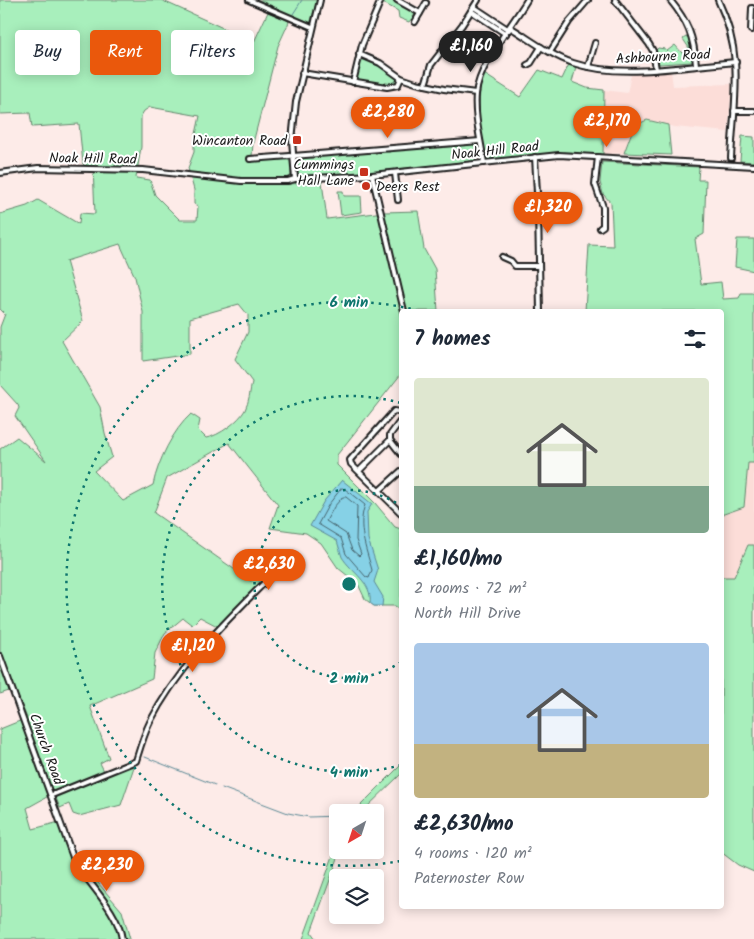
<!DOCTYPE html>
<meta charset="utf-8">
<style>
:root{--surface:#fff;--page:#f2f2f3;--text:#1f2937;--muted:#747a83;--accent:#ea580c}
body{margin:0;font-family:Kalam,sans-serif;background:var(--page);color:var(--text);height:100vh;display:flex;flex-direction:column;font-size:19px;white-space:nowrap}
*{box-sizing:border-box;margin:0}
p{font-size:16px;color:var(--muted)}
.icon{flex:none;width:28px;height:28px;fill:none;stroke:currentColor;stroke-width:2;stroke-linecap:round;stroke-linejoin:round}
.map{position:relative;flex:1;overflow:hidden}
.panel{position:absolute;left:399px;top:309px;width:325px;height:600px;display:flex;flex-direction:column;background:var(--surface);border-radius:5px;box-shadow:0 2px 12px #0003}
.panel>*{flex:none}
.guide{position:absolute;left:15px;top:30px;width:309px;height:45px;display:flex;gap:10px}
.needle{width:32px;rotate:219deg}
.buttons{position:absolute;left:329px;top:804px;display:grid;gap:10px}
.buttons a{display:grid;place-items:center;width:55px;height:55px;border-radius:5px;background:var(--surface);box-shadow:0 2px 12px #0003;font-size:25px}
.price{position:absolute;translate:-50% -42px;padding:0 11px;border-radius:18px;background:var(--accent);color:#fff;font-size:16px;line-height:32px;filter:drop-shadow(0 1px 2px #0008)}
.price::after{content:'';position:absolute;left:50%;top:30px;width:15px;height:11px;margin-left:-8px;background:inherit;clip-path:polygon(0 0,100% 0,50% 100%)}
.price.on{background:#222;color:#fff}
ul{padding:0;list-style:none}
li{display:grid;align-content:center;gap:10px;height:265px;padding:0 15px}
li span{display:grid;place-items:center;height:155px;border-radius:5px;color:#555}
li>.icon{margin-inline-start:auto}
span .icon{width:90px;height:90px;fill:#fffc;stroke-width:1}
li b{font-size:21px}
h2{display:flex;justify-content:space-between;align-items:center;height:60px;padding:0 15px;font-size:21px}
.tag{padding:0 18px;border-radius:5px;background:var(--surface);box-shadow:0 2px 12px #0003;font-size:18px;line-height:45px}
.tag.on{background:var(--accent);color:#fff}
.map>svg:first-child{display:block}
.built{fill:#fcddd8}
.green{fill:#a8efbc;stroke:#62866c;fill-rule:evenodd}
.water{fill:#86d1e6;stroke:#5c8995}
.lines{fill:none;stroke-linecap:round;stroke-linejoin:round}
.shore{stroke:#46646d;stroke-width:1}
.stream{stroke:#5c8995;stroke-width:1}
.minor-casing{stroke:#1c1c1c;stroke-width:8}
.minor{stroke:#fff;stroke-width:4}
.ring{fill:none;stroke:#0f766e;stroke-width:2.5;stroke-dasharray:2.5 5}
.poi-dot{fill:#c8321e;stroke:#fff;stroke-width:2}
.labels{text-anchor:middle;stroke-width:4;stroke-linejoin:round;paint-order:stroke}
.street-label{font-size:14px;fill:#1c1c1c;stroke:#fff}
.poi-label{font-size:14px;fill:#1c1c1c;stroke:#fff;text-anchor:end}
.centre{fill:#0f766e;stroke:#fff;stroke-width:2.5}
.ring-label{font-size:15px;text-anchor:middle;font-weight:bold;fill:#0f766e;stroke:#fff;stroke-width:4;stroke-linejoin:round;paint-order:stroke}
</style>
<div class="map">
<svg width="754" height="939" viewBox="0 0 754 939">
<rect width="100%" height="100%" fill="#fdebe8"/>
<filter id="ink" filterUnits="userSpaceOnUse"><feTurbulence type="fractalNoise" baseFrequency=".02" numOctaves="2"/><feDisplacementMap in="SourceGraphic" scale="10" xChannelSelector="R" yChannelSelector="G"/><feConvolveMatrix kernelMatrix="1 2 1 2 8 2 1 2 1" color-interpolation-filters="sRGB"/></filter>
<g filter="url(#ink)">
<g class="built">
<path d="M671 71 673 86 732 84 728 132 674 127 647 120 634 126 624 153 603 154 604 90 627 93 631 75Z"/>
<path d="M748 463H754V545H748L734 578 721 577V516L744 507Z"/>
</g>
<g class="green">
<path d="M0 0H161L254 42 268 12 287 20 289 22 278 46 253 143 252 156 248 158 249 162 286 159 290 161 291 175 288 179V184L322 182 327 219 384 212 418 211 424 249 435 269 438 311H401V374L337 455V465L375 503 395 527 401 529V610L395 606H374L365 599 358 584 338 568 321 543 306 533 270 528 278 505 229 443 167 478 154 513 251 581 258 563 273 572 219 627 200 617 192 625 183 618 165 633 155 653 152 679 90 706 109 758 100 763 105 773 136 761 121 805 79 816 73 814 69 804 60 808 54 793 27 808 33 829 59 822 75 868 86 869 122 911 130 939H0V729L27 718 15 689 0 694V449L17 437 46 461 15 416 19 408 18 405 0 385V327L5 314 0 309V214L27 206 38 200 79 224 80 213 95 214 93 167 83 164 79 124 32 127 30 113 0 114ZM150 107 200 116 194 143V152L188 168 194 190V204L198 206 197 220H180L155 195 150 180 136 178 141 147V116L144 111ZM120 244 135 277 143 312V361L190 354V318L239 304 248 315V332L235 359 252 382C250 391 249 402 245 410 239 421 219 436 206 438L198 430 200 420 191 414C173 430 158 461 153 485L123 501 94 471 112 457 105 433 100 407 62 341 83 321 66 261Z"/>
<path d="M252 0H317L310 24Z"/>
<path d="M383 0H393L416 13 409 22 399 18 398 11 385 4H381Z"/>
<path d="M689 35 693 59 692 62 659 64 656 50 658 48 665 49 667 51 675 45 682 53 689 48 683 39Z"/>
<path d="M362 58 377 64 398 78 396 84 389 85 357 81 355 79 360 59Z"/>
<path d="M570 62 577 64 572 82 587 88 604 90 603 154 549 155 485 161C481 140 475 94 484 74L520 97 539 70 562 79Z"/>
<path d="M647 120 668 125 671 155 624 153 634 126Z"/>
<path d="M742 136 754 137V162L740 161Z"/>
<path d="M475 144 477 155 474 161 369 172 303 177 298 176 297 159 304 157 384 151C389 153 392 152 397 149Z"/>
<path d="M602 162 699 167 698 180H706L704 234 695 239 701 284 721 282 723 299 739 298 741 293H754V290V463H748L744 507 721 515V311H585L589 245 613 246 611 203 603 194 600 182Z"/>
<path d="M338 191H343L344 196H361L362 212 341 215Z"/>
<path d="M737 239H754V271L735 267Z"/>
<path d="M748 545H754V872L738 865 721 852V577H734Z"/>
<path d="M401 765V774L362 812H354Z"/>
<path d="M337 845 338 850H341L311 932 316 939H303Z"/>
</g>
<path class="water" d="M342 480 372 504 367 512 368 539 378 570 374 582 383 597 382 606H374L370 603C373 583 351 572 342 557 340 552 339 546 337 541L310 526 324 501Z"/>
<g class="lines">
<g class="shore">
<path d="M342 488 345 489 365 505C357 526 366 549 372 570L369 578 366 577 346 554 341 538 318 524 329 504Z"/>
<path d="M343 497H346L357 506 356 540 361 554 359 556 352 550 346 534 326 521 334 507Z"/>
</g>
<g class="stream">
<path d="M293 14 302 0"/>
<path d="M145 757 215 785"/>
<path d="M222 788 288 813 309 817 338 816"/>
</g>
<defs>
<g id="minor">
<path d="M249 0 312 27"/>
<path d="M397 0 420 13"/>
<path d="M615 0 649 44 653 51 656 69"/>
<path d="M670 0C688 22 694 37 696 65"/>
<path d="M718 0C745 57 734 98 731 158"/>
<path d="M474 7 509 30"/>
<path d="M471 11 506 34"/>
<path d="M415 22 426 3"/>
<path d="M510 27C531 40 550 55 573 63 620 79 687 66 736 62"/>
<path d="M751 30 752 8"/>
<path d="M550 52 569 22 588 0"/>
<path d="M359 54 380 63 401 78 416 83 444 89 476 93"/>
<path d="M527 65 531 63 541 47"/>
<path d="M588 67 595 43"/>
<path d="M302 73 387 87 398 85 401 78"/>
<path d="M353 82 362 45 381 0"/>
<path d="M425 85 431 65 462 25 478 0"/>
<path d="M734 111H754"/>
<path d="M293 156 480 141"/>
<path d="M535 157 538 211 540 311"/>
<path d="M598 157 595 184 603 207V226L600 228"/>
<path d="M250 159 290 156"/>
<path d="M484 163C481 140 474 117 476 94 479 64 511 27 527 0"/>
<path d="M0 173 38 168 143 170 241 181H288L295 179 372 175 559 155 754 166"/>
<path d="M395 173 398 200"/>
<path d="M372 175 404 311"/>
<path d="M295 179 292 140 296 102 320 0"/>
<path d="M502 257 511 261 515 266H539"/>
<path d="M400 412 394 411 350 460 351 464 401 513"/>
<path d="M390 440V435L401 420"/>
<path d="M390 440 401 454"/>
<path d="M359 471 390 440"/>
<path d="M379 491 401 471"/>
<path d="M0 656 74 860C89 885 118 911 122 939"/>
<path d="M52 795 136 761C140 748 144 734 150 722 180 663 231 617 277 570"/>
</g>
</defs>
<use href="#minor" class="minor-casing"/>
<use href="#minor" class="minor"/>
</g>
</g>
<g class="ring">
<path d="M401 662A94 94 0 1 1 401 506"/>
<path d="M401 765A188 188 0 1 1 401 403"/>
<path d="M400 861A282 282 0 1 1 420 311"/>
</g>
<g class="poi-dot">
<rect x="292" y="135" width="10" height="10" rx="2.5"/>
<rect x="359" y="167" width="10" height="10" rx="2.5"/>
<circle cx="366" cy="186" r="5"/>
</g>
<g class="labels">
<g class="street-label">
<text transform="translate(663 56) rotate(-3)" y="5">Ashbourne Road</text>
<text transform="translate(495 150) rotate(-6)" y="5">Noak Hill Road</text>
<text transform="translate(93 158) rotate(1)" y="5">Noak Hill Road</text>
<text transform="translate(47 749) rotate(70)" y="5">Church Road</text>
</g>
<g class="poi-label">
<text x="287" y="145">Wincanton Road</text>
<text x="354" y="169">Cummings<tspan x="354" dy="16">Hall Lane</tspan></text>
<text x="376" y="191" text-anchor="start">Deers Rest</text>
</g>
</g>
<circle cx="349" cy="584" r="8" class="centre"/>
<g class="ring-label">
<text x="349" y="307">6 min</text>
<text x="349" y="683">2 min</text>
<text x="349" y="777">4 min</text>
</g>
</svg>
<div class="buttons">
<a><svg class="needle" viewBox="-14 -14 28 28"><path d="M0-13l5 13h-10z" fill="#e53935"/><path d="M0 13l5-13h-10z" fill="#747a83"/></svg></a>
<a><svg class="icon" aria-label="layers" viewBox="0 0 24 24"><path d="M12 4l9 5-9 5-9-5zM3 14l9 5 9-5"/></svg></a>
</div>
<b class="price on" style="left:471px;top:73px">£1,160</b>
<b class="price" style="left:388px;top:139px">£2,280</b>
<b class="price" style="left:607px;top:148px">£2,170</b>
<b class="price" style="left:548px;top:234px">£1,320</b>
<b class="price" style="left:269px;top:591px">£2,630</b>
<b class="price" style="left:193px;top:673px">£1,120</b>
<b class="price" style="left:107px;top:892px">£2,230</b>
<div class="guide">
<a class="tag">Buy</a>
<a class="tag on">Rent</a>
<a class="tag">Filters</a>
</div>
<section class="panel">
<h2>7 homes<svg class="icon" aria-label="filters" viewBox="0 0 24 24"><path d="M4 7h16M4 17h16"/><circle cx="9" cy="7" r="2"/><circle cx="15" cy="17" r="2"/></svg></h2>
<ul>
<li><span style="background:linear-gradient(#dfe7d0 70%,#7fa58c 0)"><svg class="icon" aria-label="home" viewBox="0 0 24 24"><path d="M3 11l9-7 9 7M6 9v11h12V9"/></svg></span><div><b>£1,160/mo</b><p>2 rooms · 72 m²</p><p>North Hill Drive</p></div></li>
<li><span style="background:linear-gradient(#a9c7e8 65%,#c2b280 0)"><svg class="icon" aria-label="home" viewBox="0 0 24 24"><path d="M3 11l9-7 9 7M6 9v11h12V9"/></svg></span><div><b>£2,630/mo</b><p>4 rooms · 120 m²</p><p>Paternoster Row</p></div></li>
</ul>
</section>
</div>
